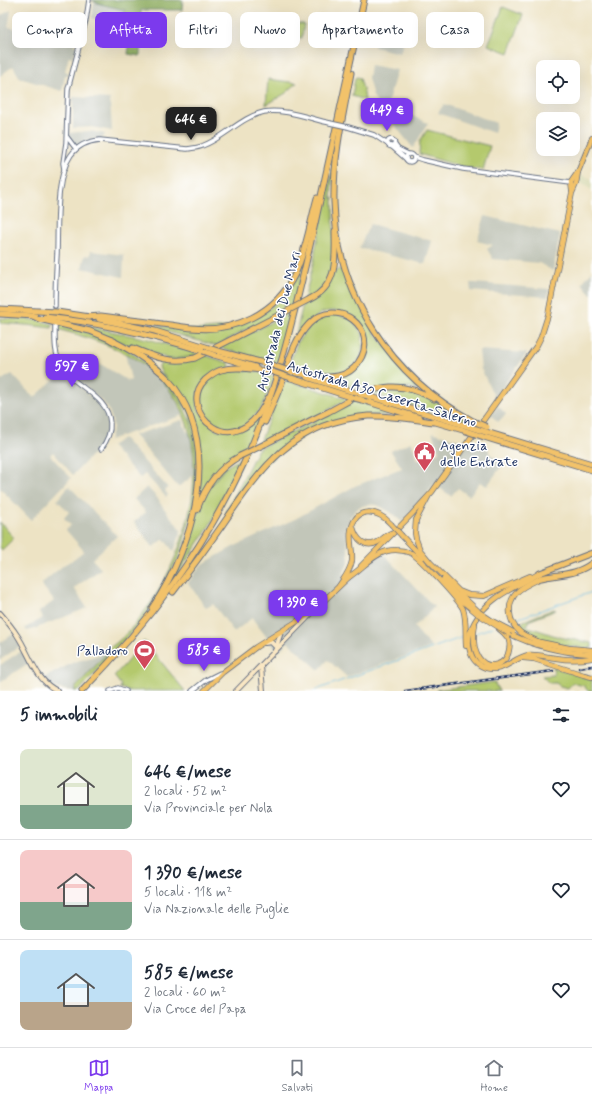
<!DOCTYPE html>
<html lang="it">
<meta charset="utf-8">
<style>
:root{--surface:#fff;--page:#f2f2f3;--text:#1f2937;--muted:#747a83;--line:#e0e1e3;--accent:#7c3aed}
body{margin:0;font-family:Mynerve,sans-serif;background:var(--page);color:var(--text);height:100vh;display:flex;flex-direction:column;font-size:15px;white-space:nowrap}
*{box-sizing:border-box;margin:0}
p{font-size:13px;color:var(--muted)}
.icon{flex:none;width:22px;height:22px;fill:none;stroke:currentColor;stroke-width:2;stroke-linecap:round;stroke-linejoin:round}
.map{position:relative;height:691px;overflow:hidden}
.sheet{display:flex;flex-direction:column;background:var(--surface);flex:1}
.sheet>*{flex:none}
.hud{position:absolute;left:12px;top:12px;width:568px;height:36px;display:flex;gap:8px}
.fabs{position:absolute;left:536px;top:60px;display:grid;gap:8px}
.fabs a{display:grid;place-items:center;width:44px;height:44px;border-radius:8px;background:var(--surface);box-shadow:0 4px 16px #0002;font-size:20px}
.price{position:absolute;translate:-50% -34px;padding:0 9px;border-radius:8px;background:var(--accent);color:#fff;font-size:13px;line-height:26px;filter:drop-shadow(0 1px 2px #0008)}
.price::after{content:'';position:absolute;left:50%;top:24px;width:12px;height:9px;margin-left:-6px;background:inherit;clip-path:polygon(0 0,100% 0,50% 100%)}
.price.selected{background:#222;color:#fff}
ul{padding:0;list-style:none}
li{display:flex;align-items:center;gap:12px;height:100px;padding:0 20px}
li+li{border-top:1px solid var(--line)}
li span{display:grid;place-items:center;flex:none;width:112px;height:80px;border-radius:8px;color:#555}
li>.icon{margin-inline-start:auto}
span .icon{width:48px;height:48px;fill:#fffc;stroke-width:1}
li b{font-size:17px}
h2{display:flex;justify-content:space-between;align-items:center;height:48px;padding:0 20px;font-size:17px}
.pill{padding:0 14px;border-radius:8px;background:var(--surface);box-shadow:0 4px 16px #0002;font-size:14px;line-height:36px}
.pill.selected{background:var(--accent);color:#fff}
.menu{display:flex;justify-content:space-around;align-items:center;height:56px;border-top:1px solid var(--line);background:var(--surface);font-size:11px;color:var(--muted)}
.menu a{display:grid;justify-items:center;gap:2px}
.menu .selected{color:var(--accent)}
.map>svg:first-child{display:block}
.built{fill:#dddebc}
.industrial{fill:#c2c6b9}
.green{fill:#b4c96d;stroke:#687c66}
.forest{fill:#8fad60;stroke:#556e5f}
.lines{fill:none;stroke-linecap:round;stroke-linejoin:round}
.stream{stroke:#61b6dd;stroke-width:1}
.tertiary-casing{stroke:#646e82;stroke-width:5.5}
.secondary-casing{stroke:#646e82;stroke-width:6}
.primary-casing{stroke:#646e82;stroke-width:6}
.trunk-casing{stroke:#646e82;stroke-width:6}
.motorway-casing{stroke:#646e82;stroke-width:7}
.tertiary{stroke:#fff;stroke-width:3.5}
.secondary{stroke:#fae7c3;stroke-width:4}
.primary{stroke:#f2c26a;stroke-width:4.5}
.trunk{stroke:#f2c26a;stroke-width:4.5}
.motorway{stroke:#f2c26a;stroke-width:5}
.rail-casing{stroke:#1b2f5e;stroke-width:2.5}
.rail{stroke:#fff;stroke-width:1;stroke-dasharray:3;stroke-linecap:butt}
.tertiary-bridge-casing{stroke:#646e82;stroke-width:5.5;stroke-linecap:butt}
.trunk-bridge-casing{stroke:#646e82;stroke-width:6;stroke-linecap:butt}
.motorway-bridge-casing{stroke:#646e82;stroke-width:7;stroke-linecap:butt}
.tertiary-bridge{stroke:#fff;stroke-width:3.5}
.trunk-bridge{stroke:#f2c26a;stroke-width:4.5}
.motorway-bridge{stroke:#f2c26a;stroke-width:5}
.labels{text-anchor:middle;stroke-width:3;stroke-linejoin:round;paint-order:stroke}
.street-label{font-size:14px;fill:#1b2f5e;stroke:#fff}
.poi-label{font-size:14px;fill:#1b2f5e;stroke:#fff;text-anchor:start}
</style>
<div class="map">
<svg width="592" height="691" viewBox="0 0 592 691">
<rect width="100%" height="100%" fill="#fff"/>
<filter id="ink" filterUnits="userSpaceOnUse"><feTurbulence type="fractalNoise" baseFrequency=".025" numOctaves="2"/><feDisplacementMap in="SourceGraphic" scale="8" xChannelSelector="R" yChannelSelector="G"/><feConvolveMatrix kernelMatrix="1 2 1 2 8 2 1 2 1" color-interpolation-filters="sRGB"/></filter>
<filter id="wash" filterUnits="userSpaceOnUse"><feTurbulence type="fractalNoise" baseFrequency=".012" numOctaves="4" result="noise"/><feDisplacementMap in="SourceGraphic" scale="16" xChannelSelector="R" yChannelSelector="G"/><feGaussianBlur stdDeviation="0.9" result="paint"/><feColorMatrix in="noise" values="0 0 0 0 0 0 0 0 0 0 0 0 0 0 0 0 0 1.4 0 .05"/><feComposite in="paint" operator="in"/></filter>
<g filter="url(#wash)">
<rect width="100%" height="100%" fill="#ede3c4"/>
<path class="built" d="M581 175 592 179V190L579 182Z"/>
<g class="industrial">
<path d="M94 2 125 9 121 26 92 18Z"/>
<path d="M11 10 8 27 41 35 43 28 77 36 74 45 77 47 73 57 69 56 65 71 69 73 68 75H65L62 91 20 78 13 66 0 76V16Z"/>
<path d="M376 36 404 40 400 53 374 47Z"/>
<path d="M370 65 397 70 387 105 428 123 413 148 380 107 381 104 377 103 373 96 368 78Z"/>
<path d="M73 97 110 99 112 131 92 127 73 128Z"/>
<path d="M444 104 496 123 494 133 438 113Z"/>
<path d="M90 131 105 134 102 139H91L76 145 73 144 70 139 69 133Z"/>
<path d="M485 216 560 234 553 271 539 263 493 259 487 249 493 245 477 241Z"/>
<path d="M370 224 432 241 425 264 359 248Z"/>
<path d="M91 251 124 255 123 277 82 268 85 255 90 256Z"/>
<path d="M592 271V295H591L582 283Z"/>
<path d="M470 283H474L549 289 548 297 471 291Z"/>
<path d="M479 350 527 353 495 398 481 369Z"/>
<path d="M125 353 154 372 163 381 171 391 183 415 109 440 113 428 112 419 108 408 102 401 72 375 83 359 102 365 128 381 131 380Z"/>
<path d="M63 371 73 383 75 382 102 407 107 416 108 428 104 442 73 475 53 452 50 455 71 478 31 520 0 488V381L12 374 34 398Z"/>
<path d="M498 406 506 414 498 422 491 415Z"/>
<path d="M182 420 187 432H189L191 438 194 475 178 487 134 435Z"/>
<path d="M432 432 489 449V453L503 464 487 486 480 482 469 496 458 488 451 496 434 484 422 500 402 522 389 511 376 505 370 504 359 507 350 517 346 529 349 561 343 575 350 579 379 556 384 554 434 607 414 627 431 647 347 677 328 660 319 670 288 642 278 652 252 618 234 632 213 604 206 608 188 583 201 565 233 547 295 519 355 486 402 468 391 451 411 442 418 460 439 452Z"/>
<path d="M123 438 168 488 165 491 168 495 166 497 145 474 140 478 111 446Z"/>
<path d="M69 486 117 536 92 559 101 569 74 588 87 608 34 629 27 631 25 628 43 618 39 612 54 601 41 584 65 564 71 561 84 551 66 530 71 525 64 518 69 512 57 500Z"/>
<path d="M147 487 160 501 159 502 181 530 174 552 164 539 153 547 134 522 146 512 134 499Z"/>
<path d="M12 634 20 645V646L0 660V643Z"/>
<path d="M109 648 111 650 76 686 74 691 59 689 50 685 44 678 74 662 99 655Z"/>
<path d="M21 651H23L30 662 0 682V665Z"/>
</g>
<g class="green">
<path d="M503 7 523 15 509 53 488 45Z"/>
<path d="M262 22 304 24 302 38 295 37 290 43H263Z"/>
<path d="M357 77 360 78 364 93 365 100 352 96 355 78Z"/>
<path d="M268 79 297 83 286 93 266 105Z"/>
<path d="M427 130 490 146 483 170 463 167 419 154 420 141Z"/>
<path d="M333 166 331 198H333L334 266 324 288 304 301 315 256V251Z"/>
<path d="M306 251 294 306 254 327 241 331 242 332 216 346 152 327V325L194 330 239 326 265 312 281 298Z"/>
<path d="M339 269 344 270 376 335 427 393 411 387 365 391 335 382 334 378C342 374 352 370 359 365 363 362 365 356 366 352 370 330 356 313 335 311 330 311 324 311 320 314 311 320 304 331 297 338H295L303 304 310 301 335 272Z"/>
<path d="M293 310 278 365 219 347 250 331 253 332Z"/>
<path d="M333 313 351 319 363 334C362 341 363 350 361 356 359 361 355 365 351 368 332 381 309 374 288 368L298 341 315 320Z"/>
<path d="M0 318 36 320 53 324 52 328 26 325 0 323Z"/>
<path d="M57 324 93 334 124 347 162 375 181 401 191 423 197 455 195 502 179 557 150 609 143 619 79 691H74L76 687 110 650 109 648C122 640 132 628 141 616 189 555 221 445 162 381 136 352 94 339 57 329Z"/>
<path d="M81 325 148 339 200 354C192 357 178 361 169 359 163 357 160 355 154 355L81 327Z"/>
<path d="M204 355 229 363 230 367 213 372 198 392V409L216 430 244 429 250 425 262 412H263L247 451 230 460 198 501 200 483 190 413 160 370 159 366 164 360Z"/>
<path d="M230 370 256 371 275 377 261 409 243 427 221 429C208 421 201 416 200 400H201C202 379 213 375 230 370Z"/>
<path d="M285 380 348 399 315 417 314 415 299 425 259 444Z"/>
<path d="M392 388 403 391V388L427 396 474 422 473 424 370 393Z"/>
<path d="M354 400 386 410 388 415H366L315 428 265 464 249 484 227 515 226 513 258 449 304 426 315 422 314 420Z"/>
<path d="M245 456 232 482 222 498V503L204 535 173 580 172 579 186 550H184L206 491 226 467Z"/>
<path d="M0 522 14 538 2 550 0 547Z"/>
<path d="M554 609 556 610 528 621V625H518L524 621Z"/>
<path d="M523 625 559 637 592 643V648C571 648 532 642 518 626Z"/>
<path d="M144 641 185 691H130L120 688 121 685 114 676 125 664Z"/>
<path d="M553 667 574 674 592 679V691H588L584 686 573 683 568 688 560 686 556 683H549L542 676 554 675Z"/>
<path d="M494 682 499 691H437L436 690Z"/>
</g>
<path class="forest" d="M91 0H183L182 10H141L140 56 128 54 129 45 118 36 125 10 100 4Z"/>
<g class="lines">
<g class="stream">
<path d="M514 620 592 592"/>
<path d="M502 624 510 621"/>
<path d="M476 633 493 627"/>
<path d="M313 691 463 637"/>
</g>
</g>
</g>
<g filter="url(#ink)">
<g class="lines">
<defs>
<g id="tertiary">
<path d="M348 127 374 135 389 145"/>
<path d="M67 137 76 149"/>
<circle cx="391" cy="143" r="3.5"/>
<path d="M395 145 398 149 408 154"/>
<path d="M391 146 406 159"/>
<circle cx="410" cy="158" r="4"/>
<path d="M414 157 423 160 463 169 571 183"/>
<path d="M64 169 63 163 66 143 68 89 86 20 89 0"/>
<path d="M55 306C55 289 56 271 57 254 58 226 55 178 71 155 78 145 89 141 100 140L187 149C192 148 198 148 202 146 224 138 241 117 264 112 283 108 311 119 330 123"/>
<path d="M55 326C55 339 54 353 61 365 73 388 108 394 110 423 111 433 107 441 101 449"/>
<path d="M110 691 118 688 126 691"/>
<path d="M192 691 206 680 220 673"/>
</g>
<g id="secondary">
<path d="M0 613C6 620 12 627 17 635 30 654 36 682 58 691"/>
<path d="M265 643 271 642 276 647"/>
<path d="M275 651 281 632"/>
<path d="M261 666 263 691"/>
<path d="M236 691 310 615"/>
</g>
<g id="primary">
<path d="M572 191 571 182 578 172 592 138"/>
<path d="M361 566 412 514 432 492 537 345 541 337 548 315 572 193 576 184 578 172"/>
<path d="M204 691 223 672 256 647 312 612 351 575"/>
</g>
<g id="trunk">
<path d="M428 497 416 520 415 533 416 539 420 550 430 562 459 591 469 595 484 596 530 576"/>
<path d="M353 527C356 539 365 549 378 542 384 538 388 533 394 532"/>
<path d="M402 536 422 557"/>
<path d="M540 573C525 582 508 589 495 599 480 610 464 632 470 651 472 659 478 666 486 668 504 673 513 658 528 655 537 654 547 657 556 658 568 660 580 660 592 658"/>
<path d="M349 577C362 569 372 555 387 551 395 549 403 550 411 553 421 559 458 599 463 609 467 620 465 634 466 646"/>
<path d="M443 580 463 601"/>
<path d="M339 586C344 578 350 571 352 561 353 551 349 540 351 530 356 505 378 510 391 524"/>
<path d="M460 594 479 612"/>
<path d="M461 600 478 614"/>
<path d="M475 624C473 634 473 650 479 658 488 671 507 665 509 650 510 646 510 642 508 638 505 634 502 631 499 629"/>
<path d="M508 633C534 646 562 653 592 654"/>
<path d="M535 641 569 648 592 650"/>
<path d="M537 641C531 638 525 636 520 632 508 622 506 604 517 592 523 586 533 582 541 578"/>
<path d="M523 658 534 659 584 675 592 677"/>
</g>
<g id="motorway">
<path d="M351 73C343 115 333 158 334 202 337 296 391 377 473 421"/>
<path d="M310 299C339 285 335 258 335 231"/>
<path d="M0 309 57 312 90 317"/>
<path d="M0 314 35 316"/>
<path d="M33 316 39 319 90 331 114 341"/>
<path d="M45 317C99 322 151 335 203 351"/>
<path d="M87 317 101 316C121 319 141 321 162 324 172 325 182 327 192 328 234 333 276 313 295 274 306 251 310 223 317 198"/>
<path d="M99 319 155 331 209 348"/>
<path d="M111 340C131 350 150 361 166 377 225 441 195 544 152 608"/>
<path d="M133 348C154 357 172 364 195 358L287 311"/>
<path d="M218 351 272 365"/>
<path d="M214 355 255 367"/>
<path d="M267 371C251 369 235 366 221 370 214 372 210 376 205 380 175 410 235 469 268 398"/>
<path d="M307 377 360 394"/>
<path d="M291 378 351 397"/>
<path d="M368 396 464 425"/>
<path d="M362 400 420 418"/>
<path d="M432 421 463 430"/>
<path d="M265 422C271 409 276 397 281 385 289 363 292 342 309 324 337 295 382 329 358 363 354 369 347 374 338 376 325 379 310 375 296 373"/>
<path d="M486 432 592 464"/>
<path d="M484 437 592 470"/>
<path d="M265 444C286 433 307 422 328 412 347 402 368 388 390 387 406 386 420 391 434 399"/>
<path d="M197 510C205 486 218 468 240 456"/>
<path d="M540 573 592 553"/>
<path d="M541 578C559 574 577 575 592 563"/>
<path d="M173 592C190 570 207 547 223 524 262 467 293 422 368 416 390 415 412 419 434 422"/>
<path d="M82 691C148 623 203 551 243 465 279 387 295 311 314 228 330 152 347 76 364 0"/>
</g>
</defs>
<use href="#tertiary" class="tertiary-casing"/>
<use href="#secondary" class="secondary-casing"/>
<use href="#primary" class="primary-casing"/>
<use href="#trunk" class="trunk-casing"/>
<use href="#motorway" class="motorway-casing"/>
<use href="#tertiary" class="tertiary"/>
<use href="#secondary" class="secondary"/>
<use href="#primary" class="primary"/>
<use href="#trunk" class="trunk"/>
<use href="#motorway" class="motorway"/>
<defs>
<g id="rail">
<path d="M579 668 592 666"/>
<path d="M405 691 553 671"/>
</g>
</defs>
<use href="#rail" class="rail-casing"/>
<use href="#rail" class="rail"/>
<defs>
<path id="tertiary-bridge" d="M330 123 348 127"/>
<g id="trunk-bridge">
<path d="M391 524 402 536"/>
<path d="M479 612 494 622 513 632"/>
<path d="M478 614 508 633"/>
</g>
<g id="motorway-bridge">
<path d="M287 311 310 299"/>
<path d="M209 348 218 351"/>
<path d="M203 351 214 355"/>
<path d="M272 365 292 372"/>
<path d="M270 371 291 378"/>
<path d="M360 394 368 396"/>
<path d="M351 397 362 400"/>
<path d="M473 421 487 427"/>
<path d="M464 425 486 432"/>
<path d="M463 430 484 437"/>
<path d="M240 456 265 444"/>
</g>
</defs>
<use href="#tertiary-bridge" class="tertiary-bridge-casing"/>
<use href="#trunk-bridge" class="trunk-bridge-casing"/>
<use href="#motorway-bridge" class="motorway-bridge-casing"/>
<use href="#tertiary-bridge" class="tertiary-bridge"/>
<use href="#trunk-bridge" class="trunk-bridge"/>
<use href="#motorway-bridge" class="motorway-bridge"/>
</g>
</g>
<defs>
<symbol id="civic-pin" viewBox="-11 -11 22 30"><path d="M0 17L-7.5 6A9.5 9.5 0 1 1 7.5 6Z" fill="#d1495b" stroke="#fff"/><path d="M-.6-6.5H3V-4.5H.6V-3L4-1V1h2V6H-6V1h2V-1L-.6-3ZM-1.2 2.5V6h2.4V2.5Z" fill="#fff"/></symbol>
<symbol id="stadium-pin" viewBox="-11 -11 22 30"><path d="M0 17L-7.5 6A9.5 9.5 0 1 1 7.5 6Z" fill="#d1495b" stroke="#fff"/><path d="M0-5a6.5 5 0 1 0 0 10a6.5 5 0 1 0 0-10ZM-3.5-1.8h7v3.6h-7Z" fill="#fff"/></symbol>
</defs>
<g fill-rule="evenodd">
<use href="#civic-pin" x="412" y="440" width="25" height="34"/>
<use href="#stadium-pin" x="132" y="638" width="25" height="34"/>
</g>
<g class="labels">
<g class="street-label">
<text transform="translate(278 321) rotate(-76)" y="5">Autostrada dei Due Mari</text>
<text transform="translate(382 393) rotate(17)" y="5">Autostrada A30 Caserta-Salerno</text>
</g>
<g class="poi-label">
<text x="440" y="450">Agenzia<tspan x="440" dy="16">delle Entrate</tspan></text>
<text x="128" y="655" text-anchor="end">Palladoro</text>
</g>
</g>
</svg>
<div class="fabs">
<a><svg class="icon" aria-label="locate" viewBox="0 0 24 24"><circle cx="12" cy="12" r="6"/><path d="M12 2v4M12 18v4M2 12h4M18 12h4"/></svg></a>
<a><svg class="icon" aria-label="layers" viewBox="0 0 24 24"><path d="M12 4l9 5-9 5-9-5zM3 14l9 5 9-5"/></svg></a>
</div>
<b class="price" style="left:387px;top:132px">449 €</b>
<b class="price selected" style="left:191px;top:141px">646 €</b>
<b class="price" style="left:72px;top:388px">597 €</b>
<b class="price" style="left:298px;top:624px">1 390 €</b>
<b class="price" style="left:204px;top:672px">585 €</b>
<div class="hud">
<a class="pill">Compra</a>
<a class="pill selected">Affitta</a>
<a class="pill">Filtri</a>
<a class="pill">Nuovo</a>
<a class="pill">Appartamento</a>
<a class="pill">Casa</a>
</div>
</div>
<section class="sheet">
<h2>5 immobili<svg class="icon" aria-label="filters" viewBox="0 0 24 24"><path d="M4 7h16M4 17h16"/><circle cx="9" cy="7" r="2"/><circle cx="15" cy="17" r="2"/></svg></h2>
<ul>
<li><span style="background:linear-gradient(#dfe7d0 70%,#7fa58c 0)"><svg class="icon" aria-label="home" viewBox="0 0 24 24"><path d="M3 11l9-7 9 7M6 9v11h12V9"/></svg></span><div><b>646 €/mese</b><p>2 locali · 52 m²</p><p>Via Provinciale per Nola</p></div><svg class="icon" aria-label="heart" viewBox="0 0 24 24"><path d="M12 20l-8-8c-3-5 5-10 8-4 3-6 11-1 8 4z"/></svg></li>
<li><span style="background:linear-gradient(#f6c9c9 65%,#7fa58c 0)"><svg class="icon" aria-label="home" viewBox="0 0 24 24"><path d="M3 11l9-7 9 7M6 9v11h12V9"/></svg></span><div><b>1 390 €/mese</b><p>5 locali · 118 m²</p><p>Via Nazionale delle Puglie</p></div><svg class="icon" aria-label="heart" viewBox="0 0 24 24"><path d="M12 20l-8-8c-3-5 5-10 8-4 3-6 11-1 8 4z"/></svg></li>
<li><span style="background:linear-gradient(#bfe0f5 65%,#b9a48a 0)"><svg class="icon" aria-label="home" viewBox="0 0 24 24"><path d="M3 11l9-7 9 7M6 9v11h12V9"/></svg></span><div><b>585 €/mese</b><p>2 locali · 60 m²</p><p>Via Croce del Papa</p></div><svg class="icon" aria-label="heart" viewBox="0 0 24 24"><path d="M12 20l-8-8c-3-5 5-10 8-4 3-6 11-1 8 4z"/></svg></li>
</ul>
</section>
<nav class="menu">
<a class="selected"><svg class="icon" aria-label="map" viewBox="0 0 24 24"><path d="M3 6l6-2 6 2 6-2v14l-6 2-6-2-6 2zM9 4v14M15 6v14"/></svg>Mappa</a>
<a><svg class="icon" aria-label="saved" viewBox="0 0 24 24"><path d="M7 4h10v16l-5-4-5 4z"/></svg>Salvati</a>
<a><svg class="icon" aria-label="home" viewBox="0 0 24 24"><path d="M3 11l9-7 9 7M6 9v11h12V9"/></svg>Home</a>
</nav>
